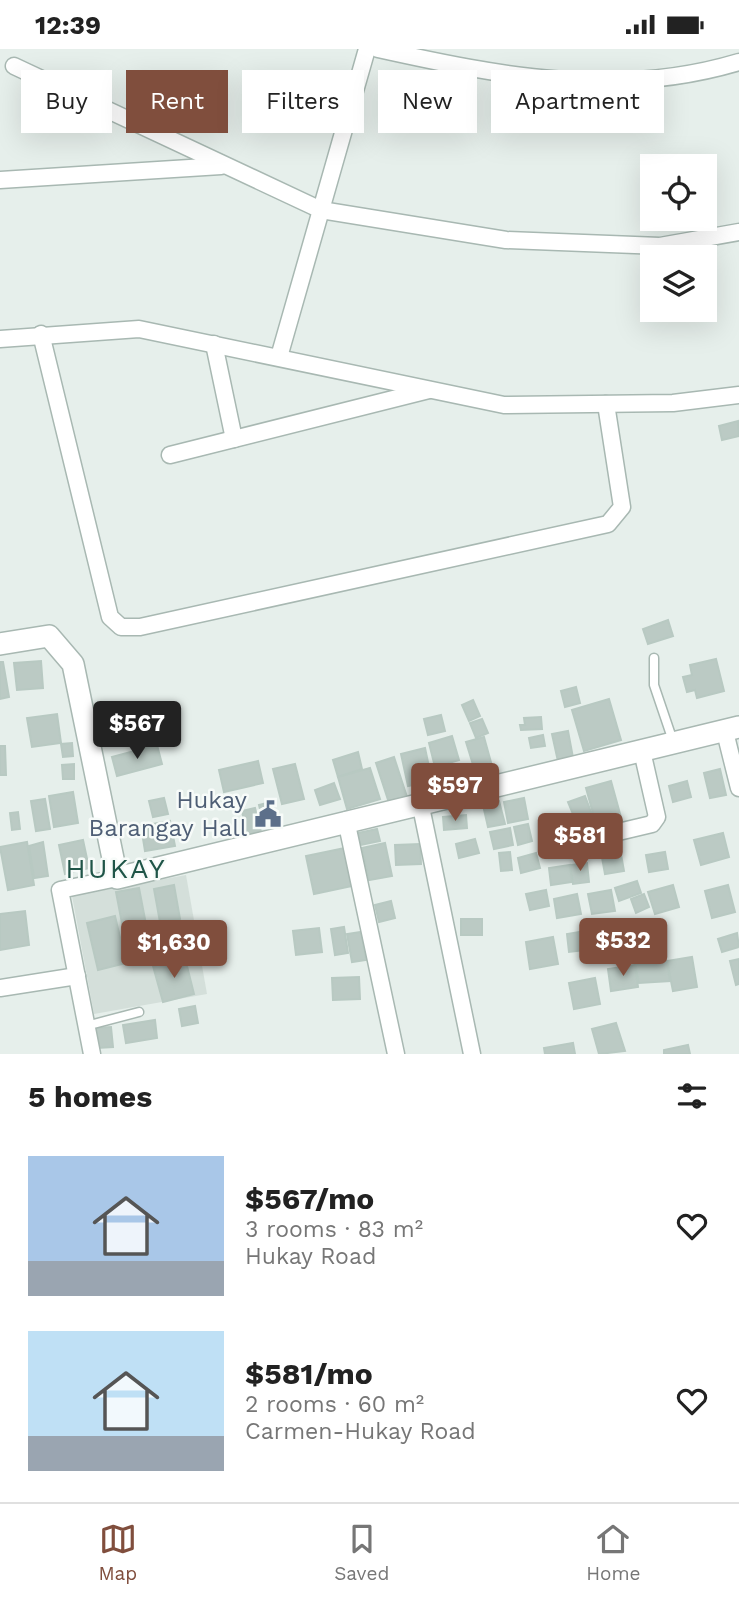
<!DOCTYPE html>
<meta charset="utf-8">
<style>
:root{--surface:#fff;--page:#f6f6f6;--text:#222;--muted:#767676;--line:#e0e0e0;--accent:#804e3d}
body{margin:0;font-family:"Work Sans",sans-serif;background:var(--page);color:var(--text);height:100vh;display:flex;flex-direction:column;font-size:26px;white-space:nowrap}
*{box-sizing:border-box;margin:0}
p{font-size:23px;color:var(--muted)}
.icon{flex:none;width:38px;height:38px;fill:none;stroke:currentColor;stroke-width:2;stroke-linecap:round;stroke-linejoin:round}
.map{position:relative;height:1005px;overflow:hidden}
.panel{display:flex;flex-direction:column;background:var(--surface);flex:1}
.panel>*{flex:none}
.top-card{position:absolute;left:21px;top:21px;width:698px;height:63px;display:flex;gap:14px}
.fabs{position:absolute;left:640px;top:105px;display:grid;gap:14px}
.fabs a{display:grid;place-items:center;width:77px;height:77px;border-radius:0px;background:var(--surface);box-shadow:0 7px 28px #0002;font-size:35px}
.price{position:absolute;translate:-50% -60px;padding:0 16px;border-radius:7px;background:var(--accent);color:#fff;font-size:23px;line-height:46px;filter:drop-shadow(0 2px 4px #0008)}
.price::after{content:'';position:absolute;left:50%;top:42px;width:21px;height:16px;margin-left:-10px;background:inherit;clip-path:polygon(0 0,100% 0,50% 100%)}
.price.on{background:#222;color:#fff}
ul{padding:0;list-style:none}
li{display:flex;align-items:center;gap:21px;height:175px;padding:0 28px}
li span{display:grid;place-items:center;flex:none;width:196px;height:140px;border-radius:0px;color:#555}
li>.icon{margin-inline-start:auto}
span .icon{width:84px;height:84px;fill:#fffc;stroke-width:1}
li b{font-size:30px}
h2{display:flex;justify-content:space-between;align-items:center;height:84px;padding:0 28px;font-size:30px}
.pill{padding:0 24px;border-radius:0px;background:var(--surface);box-shadow:0 7px 28px #0002;font-size:24px;line-height:63px}
.pill.on{background:var(--accent);color:#fff}
.status{display:flex;justify-content:space-between;align-items:center;height:49px;padding:0 35px;background:var(--surface);direction:ltr}
.status svg{height:19px;fill:currentColor}
.dock{display:flex;justify-content:space-around;align-items:center;height:98px;border-top:2px solid var(--line);background:var(--surface);font-size:19px;color:var(--muted)}
.dock a{display:grid;justify-items:center;gap:4px}
.dock .on{color:var(--accent)}
.map>svg:first-child{display:block}
.built{fill:#d4dfda}
.building{fill:#bbcac4;stroke:#b8c9c2;stroke-width:2}
.lines{fill:none;stroke-linecap:round;stroke-linejoin:round}
.service-casing{stroke:#a8b8b2;stroke-width:11}
.minor-casing{stroke:#a8b8b2;stroke-width:19}
.tertiary-casing{stroke:#a8b8b2;stroke-width:24}
.service{stroke:#fff;stroke-width:8}
.minor{stroke:#fff;stroke-width:16}
.tertiary{stroke:#fff;stroke-width:21}
.labels{text-anchor:middle;stroke-width:5;stroke-linejoin:round;paint-order:stroke}
.service-label{font-size:24px;fill:#4e5e75;stroke:#f7fbf9;text-anchor:end}
.quarter-label{font-size:28px;letter-spacing:2px;fill:#1f5548;stroke:#f7fbf9}
</style>
<div class="status"><b>12:39</b><svg viewBox="0 0 49 12"><path d="M0 12V9h3v3zM5 12V6h3v6zM10 12V3h3v9zM15 12V0h3v12zM26 1h20v11H26zM47 4h2v5h-2z"/></svg></div>
<div class="map">
<svg width="739" height="1005" viewBox="0 0 739 1005">
<rect width="100%" height="100%" fill="#e6efeb"/>
<path class="built" d="M186 826 207 945 94 965 72 847Z"/>
<g class="building">
<path d="M738 372 739 387 722 391 719 377Z"/>
<path d="M668 571 673 587 648 595 643 580Z"/>
<path d="M716 610 724 642 697 649 695 641 687 643 683 628 692 626 690 616Z"/>
<path d="M41 612 43 639 17 641 14 614Z"/>
<path d="M0 613H3L9 648 0 650Z"/>
<path d="M576 638 580 654 565 658 561 642Z"/>
<path d="M609 650 621 691 584 702 572 661Z"/>
<path d="M473 651 480 667 469 672 462 656Z"/>
<path d="M57 665 61 694 32 698 27 669Z"/>
<path d="M441 666 445 682 428 686 424 670Z"/>
<path d="M541 668 542 680 521 681 520 676H525L524 669Z"/>
<path d="M482 670 488 684 476 689 470 674Z"/>
<path d="M568 682 574 714 559 717 552 685Z"/>
<path d="M543 686 545 697 531 699 529 689Z"/>
<path d="M452 687 459 711 435 718 429 694Z"/>
<path d="M484 688 492 717 475 722 466 693Z"/>
<path d="M72 694 73 707 63 708 61 695Z"/>
<path d="M157 696 162 715 117 727 112 708Z"/>
<path d="M0 697H5L6 726H0Z"/>
<path d="M425 699 432 732 408 737 401 705Z"/>
<path d="M358 703 362 720 338 728 333 711Z"/>
<path d="M394 708 408 751 390 757 376 714Z"/>
<path d="M258 712 263 734 224 743 219 721Z"/>
<path d="M74 715V730H63L62 716Z"/>
<path d="M295 715 304 750 282 755 273 720Z"/>
<path d="M370 719 380 750 347 760 338 728Z"/>
<path d="M720 720 726 746 710 749 704 724Z"/>
<path d="M611 732 622 772 597 779 586 739Z"/>
<path d="M687 732 691 748 673 753 669 737Z"/>
<path d="M334 734 340 750 320 756 315 741Z"/>
<path d="M73 743 78 774 54 778 49 747Z"/>
<path d="M585 747 594 771 578 777 568 753Z"/>
<path d="M164 749 168 765 153 768 149 752Z"/>
<path d="M524 749 528 770 508 774 504 753Z"/>
<path d="M45 750 50 780 36 782 31 752Z"/>
<path d="M499 752 505 775 488 778 483 756Z"/>
<path d="M271 753 277 774 264 777 259 756Z"/>
<path d="M255 759 261 783 247 786 242 762Z"/>
<path d="M18 763 20 780 12 781 10 764Z"/>
<path d="M466 766 467 779 444 781 443 768Z"/>
<path d="M170 772 175 797 145 802 141 777Z"/>
<path d="M528 775 532 792 518 796 514 778Z"/>
<path d="M510 779 513 796 494 800 490 783Z"/>
<path d="M377 780 380 792 360 796 358 784Z"/>
<path d="M723 784 729 808 701 816 694 791Z"/>
<path d="M475 790 479 804 459 809 456 795Z"/>
<path d="M83 791 89 819 65 825 59 796Z"/>
<path d="M27 793 34 836 8 841 0 798Z"/>
<path d="M43 793 48 827 34 829 29 797Z"/>
<path d="M385 794 392 827 369 831 362 799Z"/>
<path d="M420 795 421 815 396 816 395 796Z"/>
<path d="M345 799 352 837 314 845 306 807Z"/>
<path d="M620 800 624 822 605 825 601 803Z"/>
<path d="M510 803 512 821 501 822 499 804Z"/>
<path d="M665 803 668 820 649 823 646 806Z"/>
<path d="M536 804 540 819 521 824 518 809Z"/>
<path d="M587 814 589 833 573 835 570 816Z"/>
<path d="M570 816 572 833 551 836 549 819Z"/>
<path d="M637 832 641 844 619 852 615 839Z"/>
<path d="M174 836 180 870 160 873 154 840Z"/>
<path d="M673 836 679 858 655 865 648 843Z"/>
<path d="M728 836 735 863 712 869 705 842Z"/>
<path d="M139 839 148 886 125 890 116 843Z"/>
<path d="M546 841 549 857 530 861 526 845Z"/>
<path d="M611 841 615 862 592 865 588 845Z"/>
<path d="M577 845 581 865 557 869 554 850Z"/>
<path d="M644 845 649 858 636 864 631 850Z"/>
<path d="M391 852 395 869 379 873 375 856Z"/>
<path d="M25 862 29 896 0 901V865Z"/>
<path d="M115 867 126 914 98 921 87 874Z"/>
<rect x="461" y="870" width="21" height="16"/>
<path d="M344 878 348 904 335 906 331 880Z"/>
<path d="M319 879 322 903 296 906 293 882Z"/>
<path d="M612 879 616 896 603 898 600 882Z"/>
<path d="M592 881 595 900 569 903 567 885Z"/>
<path d="M361 883 366 911 352 913 347 885Z"/>
<path d="M737 884 739 898 722 903 718 890Z"/>
<path d="M553 888 558 915 530 920 526 893Z"/>
<path d="M147 890 149 903 137 906 134 893Z"/>
<path d="M692 908 697 938 673 942 667 912Z"/>
<path d="M185 909 194 945 163 953 153 917Z"/>
<path d="M739 910V935L736 936 730 912Z"/>
<path d="M667 912 670 932 639 934 635 916Z"/>
<path d="M635 916 638 938 611 942 608 920Z"/>
<path d="M359 928 360 950 333 951 332 929Z"/>
<path d="M595 929 600 955 574 960 569 934Z"/>
<path d="M195 957 198 974 182 977 179 960Z"/>
<path d="M155 971 157 989 126 994 123 976Z"/>
<path d="M616 974 625 1002 599 1005 592 980Z"/>
<path d="M111 978 113 998 97 999 95 979Z"/>
<path d="M573 994 575 1005H545L544 999Z"/>
<path d="M688 996 690 1005H664V1001Z"/>
</g>
<g class="lines">
<defs>
<g id="service">
<path d="M654 609V636L673 692"/>
<path d="M86 977 139 963"/>
</g>
<g id="minor">
<path d="M378 0C500 27 616 50 739 13"/>
<path d="M14 17 321 161 506 191 660 197 739 183"/>
<path d="M0 131 221 117"/>
<path d="M41 285 110 568 121 578H140L608 475 622 458 606 355"/>
<path d="M0 290 139 280 504 356 673 354 739 346"/>
<path d="M214 295 234 390"/>
<path d="M279 308 367 0"/>
<path d="M170 406 429 341"/>
<path d="M725 683 739 739"/>
<path d="M420 753 472 1005"/>
<path d="M346 771 396 1005"/>
<path d="M555 798 652 775 657 768 642 702"/>
<path d="M0 939 77 927"/>
<path d="M92 1005 60 841 117 829"/>
</g>
<path id="tertiary" d="M0 595 49 587 73 615 117 829 739 678"/>
</defs>
<use href="#service" class="service-casing"/>
<use href="#minor" class="minor-casing"/>
<use href="#tertiary" class="tertiary-casing"/>
<use href="#service" class="service"/>
<use href="#minor" class="minor"/>
<use href="#tertiary" class="tertiary"/>
</g>
<defs>
<symbol id="civic-bare" viewBox="-9 -9 18 18"><path d="M-.6-6.5H3V-4.5H.6V-3L4-1V1h2V6H-6V1h2V-1L-.6-3ZM-1.2 2.5V6h2.4V2.5Z" fill="#5c6f8a" stroke="#f7fbf9" stroke-width="2.5" paint-order="stroke"/></symbol>
</defs>
<g fill-rule="evenodd">
<use href="#civic-bare" x="249" y="746" width="38" height="38"/>
</g>
<g class="labels">
<g class="service-label">
<text x="247" y="759">Hukay<tspan x="247" dy="28">Barangay Hall</tspan></text>
</g>
<g class="quarter-label">
<text x="116" y="829">HUKAY</text>
</g>
</g>
</svg>
<div class="fabs">
<a><svg class="icon" aria-label="locate" viewBox="0 0 24 24"><circle cx="12" cy="12" r="6"/><path d="M12 2v4M12 18v4M2 12h4M18 12h4"/></svg></a>
<a><svg class="icon" aria-label="layers" viewBox="0 0 24 24"><path d="M12 4l9 5-9 5-9-5zM3 14l9 5 9-5"/></svg></a>
</div>
<b class="price on" style="left:137px;top:712px">$567</b>
<b class="price" style="left:455px;top:774px">$597</b>
<b class="price" style="left:580px;top:824px">$581</b>
<b class="price" style="left:623px;top:929px">$532</b>
<b class="price" style="left:174px;top:931px">$1,630</b>
<div class="top-card">
<a class="pill">Buy</a>
<a class="pill on">Rent</a>
<a class="pill">Filters</a>
<a class="pill">New</a>
<a class="pill">Apartment</a>
</div>
</div>
<section class="panel">
<h2>5 homes<svg class="icon" aria-label="filters" viewBox="0 0 24 24"><path d="M4 7h16M4 17h16"/><circle cx="9" cy="7" r="2"/><circle cx="15" cy="17" r="2"/></svg></h2>
<ul>
<li><span style="background:linear-gradient(#a9c7e8 75%,#9aa5b1 0)"><svg class="icon" aria-label="home" viewBox="0 0 24 24"><path d="M3 11l9-7 9 7M6 9v11h12V9"/></svg></span><div><b>$567/mo</b><p>3 rooms · 83 m²</p><p>Hukay Road</p></div><svg class="icon" aria-label="heart" viewBox="0 0 24 24"><path d="M12 20l-8-8c-3-5 5-10 8-4 3-6 11-1 8 4z"/></svg></li>
<li><span style="background:linear-gradient(#bfe0f5 75%,#9aa5b1 0)"><svg class="icon" aria-label="home" viewBox="0 0 24 24"><path d="M3 11l9-7 9 7M6 9v11h12V9"/></svg></span><div><b>$581/mo</b><p>2 rooms · 60 m²</p><p>Carmen-Hukay Road</p></div><svg class="icon" aria-label="heart" viewBox="0 0 24 24"><path d="M12 20l-8-8c-3-5 5-10 8-4 3-6 11-1 8 4z"/></svg></li>
</ul>
</section>
<nav class="dock">
<a class="on"><svg class="icon" aria-label="map" viewBox="0 0 24 24"><path d="M3 6l6-2 6 2 6-2v14l-6 2-6-2-6 2zM9 4v14M15 6v14"/></svg>Map</a>
<a><svg class="icon" aria-label="saved" viewBox="0 0 24 24"><path d="M7 4h10v16l-5-4-5 4z"/></svg>Saved</a>
<a><svg class="icon" aria-label="home" viewBox="0 0 24 24"><path d="M3 11l9-7 9 7M6 9v11h12V9"/></svg>Home</a>
</nav>
